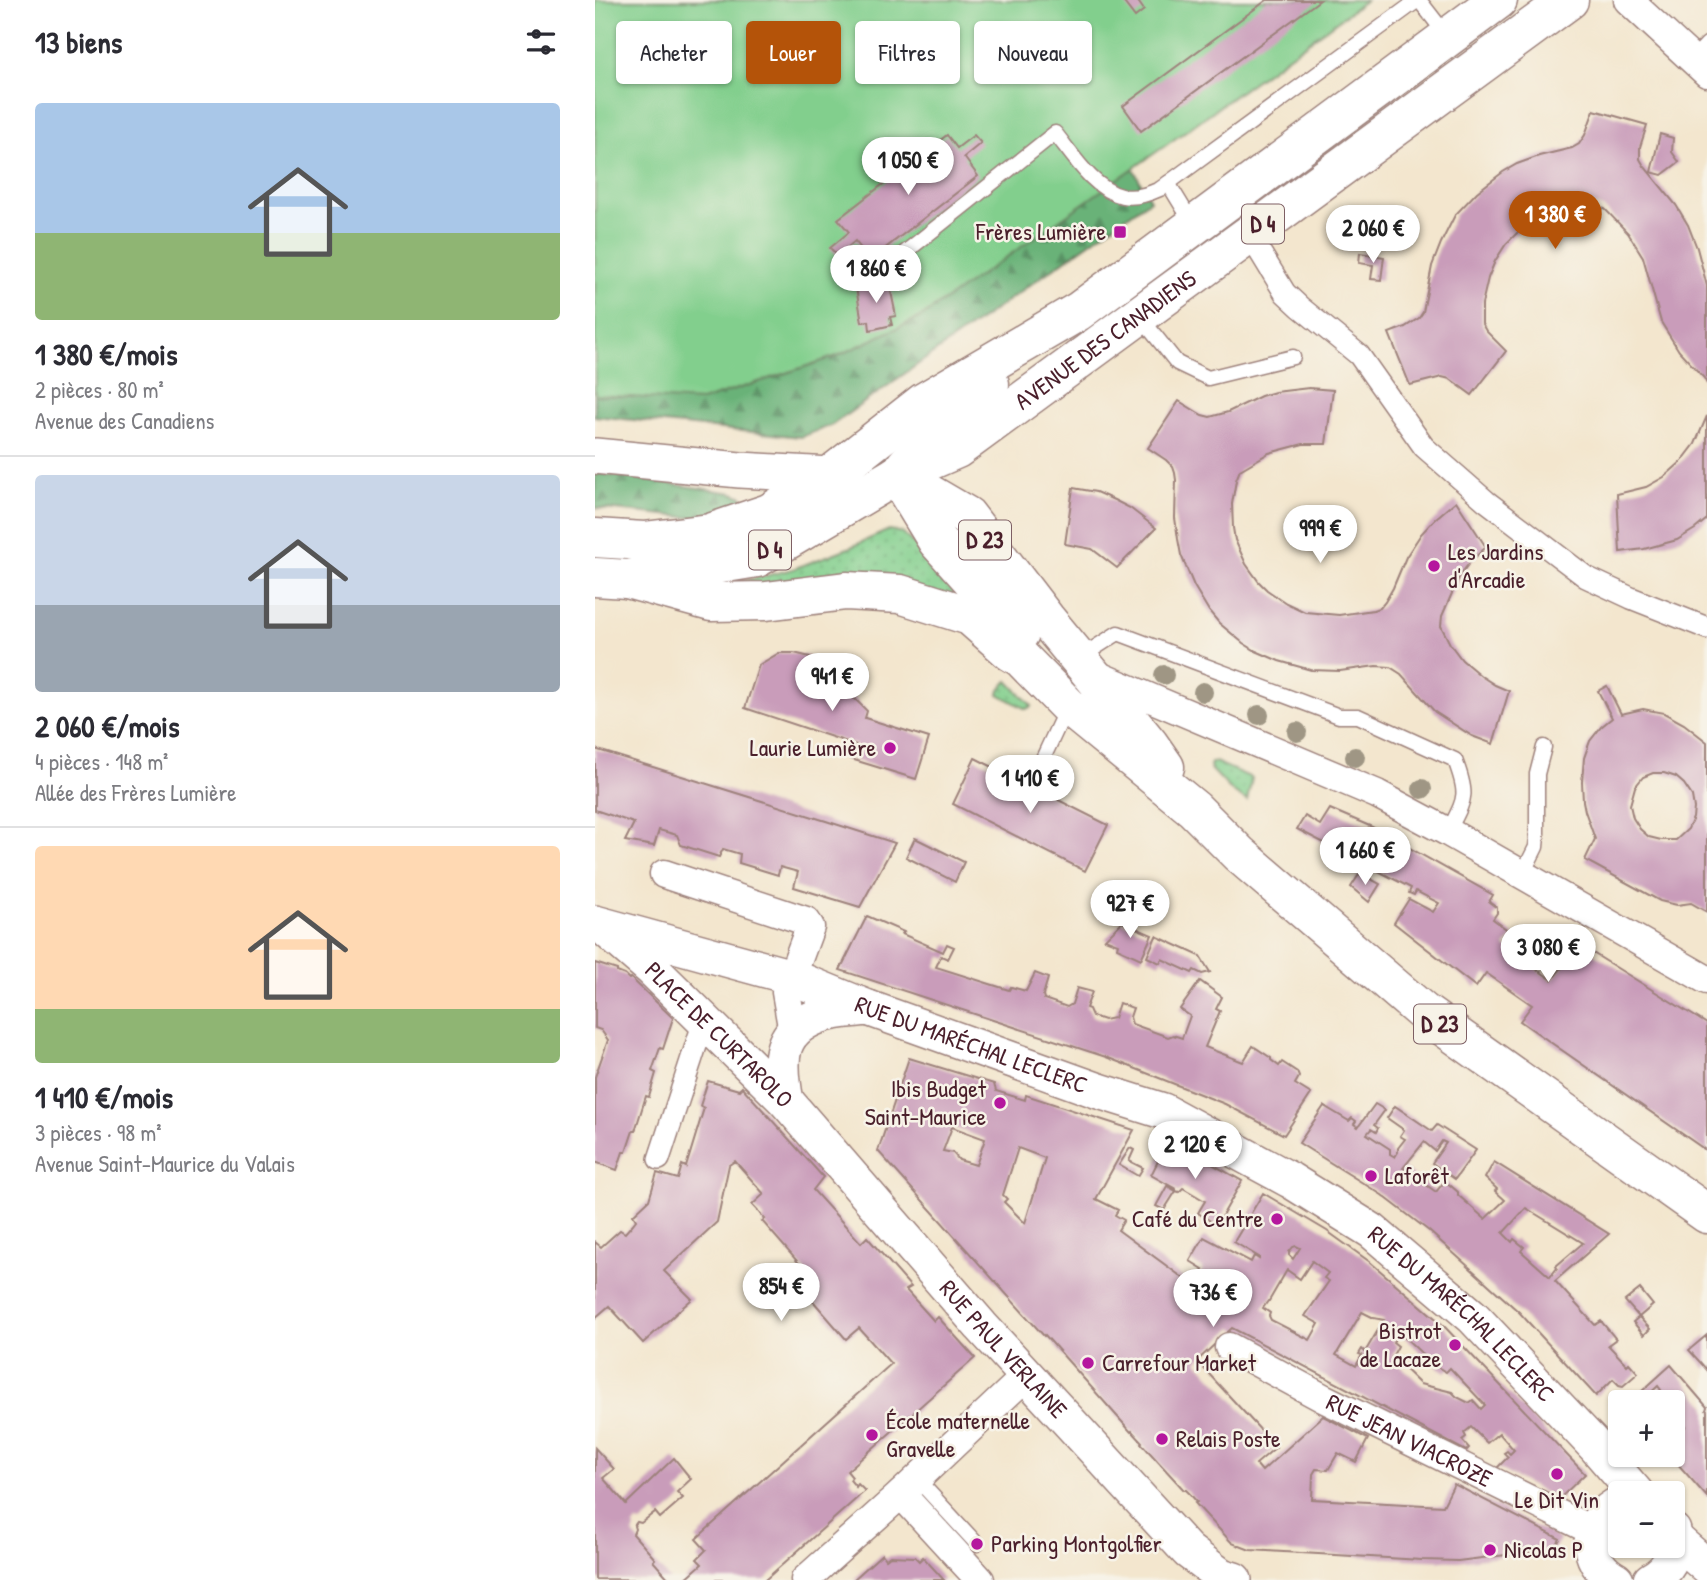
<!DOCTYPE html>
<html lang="fr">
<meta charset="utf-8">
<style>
:root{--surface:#fff;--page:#f7f7f7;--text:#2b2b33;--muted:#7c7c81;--line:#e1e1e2;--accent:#b45309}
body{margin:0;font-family:"Patrick Hand",sans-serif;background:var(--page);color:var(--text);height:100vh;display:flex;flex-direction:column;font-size:26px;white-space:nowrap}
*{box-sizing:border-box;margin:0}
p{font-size:23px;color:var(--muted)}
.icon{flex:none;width:38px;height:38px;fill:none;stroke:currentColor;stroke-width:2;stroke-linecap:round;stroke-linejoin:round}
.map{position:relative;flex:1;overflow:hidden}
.side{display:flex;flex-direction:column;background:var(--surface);width:595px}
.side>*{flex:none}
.banner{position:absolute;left:21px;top:21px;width:665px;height:63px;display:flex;gap:14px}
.controls{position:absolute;left:1013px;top:1390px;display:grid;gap:14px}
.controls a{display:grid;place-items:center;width:77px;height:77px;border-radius:7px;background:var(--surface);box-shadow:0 2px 5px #0004;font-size:35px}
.price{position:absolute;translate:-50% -60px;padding:0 16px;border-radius:24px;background:#fff;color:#222;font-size:23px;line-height:46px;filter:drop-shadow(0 2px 4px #0008)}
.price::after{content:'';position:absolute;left:50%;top:42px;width:21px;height:16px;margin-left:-10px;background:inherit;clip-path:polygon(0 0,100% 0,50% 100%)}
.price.selected{background:var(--accent);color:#fff}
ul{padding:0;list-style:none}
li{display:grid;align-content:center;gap:14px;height:371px;padding:0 35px}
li+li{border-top:2px solid var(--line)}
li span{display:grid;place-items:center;height:217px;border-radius:7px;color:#555}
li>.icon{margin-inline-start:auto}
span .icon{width:126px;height:126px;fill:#fffc;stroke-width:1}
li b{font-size:30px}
h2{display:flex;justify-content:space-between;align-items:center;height:84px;padding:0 35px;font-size:30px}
.pill{padding:0 24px;border-radius:7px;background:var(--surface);box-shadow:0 2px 5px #0004;font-size:24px;line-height:63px}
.pill.selected{background:var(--accent);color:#fff}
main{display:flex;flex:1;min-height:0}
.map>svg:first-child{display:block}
.green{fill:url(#green-dots);stroke:#66775c;stroke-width:2}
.forest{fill:url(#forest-firs);stroke:#5a6852;stroke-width:2}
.pitch{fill:#82cf8d;stroke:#66775c;stroke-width:2}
.building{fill:#c99cba;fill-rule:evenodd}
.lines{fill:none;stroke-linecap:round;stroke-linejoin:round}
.service-casing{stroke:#9e827c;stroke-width:17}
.pedestrian-casing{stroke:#9e827c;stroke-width:24}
.minor-casing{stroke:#9e827c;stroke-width:31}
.tertiary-casing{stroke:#9e827c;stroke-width:38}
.primary-casing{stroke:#9e827c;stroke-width:41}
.service{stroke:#fff;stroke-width:14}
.pedestrian{stroke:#fff;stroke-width:21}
.minor{stroke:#fff;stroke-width:28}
.tertiary{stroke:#fff;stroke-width:35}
.primary{stroke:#fff;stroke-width:38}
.tree{fill:#9f9684}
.poi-dot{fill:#b5179e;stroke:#f7f3e8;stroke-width:2.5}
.labels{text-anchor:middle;stroke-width:5;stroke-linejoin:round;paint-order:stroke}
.shield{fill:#f7f3e8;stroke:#7e5f64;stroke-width:2}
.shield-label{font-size:23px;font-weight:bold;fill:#4a1f2b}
.poi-label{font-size:24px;fill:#4a1f2b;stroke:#f7f3e8;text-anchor:start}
.street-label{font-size:24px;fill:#4a1f2b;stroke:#f7f3e8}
</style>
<main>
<section class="side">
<h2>13 biens<svg class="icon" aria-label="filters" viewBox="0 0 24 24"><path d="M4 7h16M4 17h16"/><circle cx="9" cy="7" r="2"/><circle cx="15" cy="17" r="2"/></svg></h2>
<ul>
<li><span style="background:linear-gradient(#a9c7e8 60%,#8fb573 0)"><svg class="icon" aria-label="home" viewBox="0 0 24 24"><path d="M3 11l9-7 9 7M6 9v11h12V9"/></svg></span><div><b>1 380 €/mois</b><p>2 pièces · 80 m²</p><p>Avenue des Canadiens</p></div></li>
<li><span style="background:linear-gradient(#c9d6e8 60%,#9aa5b1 0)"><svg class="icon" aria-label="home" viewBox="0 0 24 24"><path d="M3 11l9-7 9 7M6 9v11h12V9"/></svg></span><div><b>2 060 €/mois</b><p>4 pièces · 148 m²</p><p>Allée des Frères Lumière</p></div></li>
<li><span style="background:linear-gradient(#ffd9b3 75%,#8fb573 0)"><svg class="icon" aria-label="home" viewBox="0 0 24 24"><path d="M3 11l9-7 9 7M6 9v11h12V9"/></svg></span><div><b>1 410 €/mois</b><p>3 pièces · 98 m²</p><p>Avenue Saint-Maurice du Valais</p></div></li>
</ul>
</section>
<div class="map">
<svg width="1112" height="1580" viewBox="0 0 1112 1580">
<defs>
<pattern id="green-dots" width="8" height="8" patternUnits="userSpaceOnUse" patternTransform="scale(1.75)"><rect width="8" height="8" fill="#82cf8d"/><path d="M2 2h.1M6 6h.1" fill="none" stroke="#72b17a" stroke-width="1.8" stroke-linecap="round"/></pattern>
<pattern id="forest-firs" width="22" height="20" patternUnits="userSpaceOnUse" patternTransform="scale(1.75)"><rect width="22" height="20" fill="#69b278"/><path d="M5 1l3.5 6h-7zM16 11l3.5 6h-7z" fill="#589063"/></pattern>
</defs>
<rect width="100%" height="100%" fill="#f7f3e8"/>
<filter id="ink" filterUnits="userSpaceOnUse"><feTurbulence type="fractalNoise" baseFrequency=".0143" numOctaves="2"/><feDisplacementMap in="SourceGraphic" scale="14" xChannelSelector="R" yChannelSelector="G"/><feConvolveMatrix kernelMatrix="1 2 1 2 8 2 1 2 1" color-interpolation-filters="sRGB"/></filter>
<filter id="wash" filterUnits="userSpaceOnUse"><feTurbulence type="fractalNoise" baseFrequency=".00686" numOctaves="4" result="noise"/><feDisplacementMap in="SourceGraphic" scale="28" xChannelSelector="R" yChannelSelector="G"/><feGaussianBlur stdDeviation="1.57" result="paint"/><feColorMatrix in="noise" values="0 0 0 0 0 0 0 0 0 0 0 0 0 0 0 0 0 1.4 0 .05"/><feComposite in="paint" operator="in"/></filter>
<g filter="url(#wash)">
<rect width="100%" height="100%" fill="#f3e6ce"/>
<g class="green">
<path d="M294 530 307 533 381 601 126 587 198 569 256 547Z"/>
<path d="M413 681 437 706 431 709 404 694 405 689Z"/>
<path d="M620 762 657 778 652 801 638 792 616 769 615 766 616 763Z"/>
</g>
<g class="forest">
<path d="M538 168 555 200 237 425 206 437 0 416V371L106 401 242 356 326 317Z"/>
<path d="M0 473 138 493 148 497 146 510 109 519 0 508Z"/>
</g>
<path class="pitch" d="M0 0H771L570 146 326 317 242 356 106 401 0 395Z"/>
<g id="blocks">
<g class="building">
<path d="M527 0H542L549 10 540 17Z"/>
<path d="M672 0H725L546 131 528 106Z"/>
<path d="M999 110 1052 125 1045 147V159L1049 166 1081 205 1093 225 1102 248 1112 286V384L1109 378 1084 351 1066 322 1048 257 1033 233 1010 209 1000 205 991 203 950 215 936 223 922 233 911 244 900 261 893 278 887 304V324L891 331 911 351 877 395 855 379 847 377 815 385 794 333 810 327 824 318 828 312 837 266 846 243 860 215 882 192 908 172 922 164 944 156 977 148 984 144 990 135Z"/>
<path d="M1065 134 1078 138 1077 152 1084 162 1067 175 1056 172Z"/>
<path d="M352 135 362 148 379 135 386 143 369 157 383 176 275 260 260 241 243 256 235 248 254 232 243 219Z"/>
<path d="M765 253 789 257 786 280 776 279 778 265 764 263Z"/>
<path d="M294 282 301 316 295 317 297 325 275 330 274 321 267 322 261 288Z"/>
<path d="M714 388 738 390 731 444H708L674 453 650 467 645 470 641 480 637 504 638 528 640 540 651 564 664 582 672 590 691 603 710 612 744 615 778 610 785 608 790 602 798 588 811 557 826 534 840 519 861 501 891 547 876 561 865 575 847 616 846 626 855 644 867 660 886 676 900 685 914 691 898 744 877 736 840 712 806 674 795 667 781 666 745 671 716 670 684 661 661 651 648 643 624 623 614 611 599 586 586 555 583 539 580 518 581 480 580 473 578 467 571 460 553 448 584 401 607 415 615 417 633 412 666 396 680 392Z"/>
<path d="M1112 416V519L1100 529 1082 540 1049 549 1025 552 1022 494 1051 487 1069 477 1077 470 1087 461 1100 444Z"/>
<path d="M478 488 501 492 519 500 535 508 561 528 522 568 497 549 470 544Z"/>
<path d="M184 653H199L219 658 272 711 270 718 334 738 321 779 256 759 261 745 150 708 164 665Z"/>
<path d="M1012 686 1026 714 1048 709 1069 713 1089 724 1112 742V912L1096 903 1082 905 1065 901 990 860 1000 839 990 811 988 801 987 782 989 758 995 741 1006 727 1017 718 1003 691ZM1058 773H1069L1081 777 1089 784 1097 796 1099 808 1098 818 1093 829 1081 840H1066L1054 837 1045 829 1038 818 1035 805 1040 787 1048 777Z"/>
<path d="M0 749 231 821 300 843 265 907 199 887 203 872 185 867 183 875 144 863 145 854 128 849 124 857 86 845 82 835 64 830 59 846 30 841 39 823 0 810Z"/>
<path d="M380 758 513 825 490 871 358 804Z"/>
<path d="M735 809 777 827 898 895 894 902 902 908V913L898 919 919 935 910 947 957 980 985 945 1112 1024V1151L925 1021 937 1005 891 973 881 987 799 923 814 899 838 912 844 903 821 891 819 895 814 893 816 888 747 852 744 857 739 854 741 849 702 829 710 816 725 825Z"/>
<path d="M320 838 369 862 360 882 311 857Z"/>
<path d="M765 873 785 884 774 902 756 887Z"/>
<path d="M272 916 309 932 307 934 348 952 352 944 359 947 353 959 346 956 341 967 414 990 416 987 431 991 440 973 453 978 448 995 449 999 472 1007 477 1004 482 988 497 992 491 1008 494 1009 497 1016 509 1020 519 1018 524 1003 538 1008 535 1017 537 1024 573 1037 578 1035 587 1038 595 1016 585 1009 605 981 627 997 621 1009 625 1011 610 1047 648 1062 658 1046 676 1058V1060L684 1066 687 1062 702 1072 704 1077 700 1084 716 1094 689 1135 630 1104 511 1057 245 970Z"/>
<path d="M527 922 557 935 546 959 522 948 523 944 510 939Z"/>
<path d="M561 936 605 956 615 972 607 974 599 970 597 973 567 959 565 963 552 957Z"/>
<path d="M0 963 22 970V972L30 975 34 979 36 978 78 1018 68 1049 65 1048 57 1071 61 1073 54 1097 51 1096 40 1131H38L31 1152H28L22 1170 0 1162V1077L13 1040 6 1030 0 1028Z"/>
<path d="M314 1058 399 1084 401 1091 430 1100 431 1095 539 1130 501 1199 523 1210 520 1215 529 1220 523 1230 599 1286 608 1269 595 1261 609 1237 656 1262 659 1256 664 1259V1257L639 1242 668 1193 732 1231 775 1262 847 1324 990 1474 963 1500 957 1492 954 1495 902 1468 913 1457 909 1453 912 1451 915 1454 919 1450 904 1433 892 1443 876 1427 869 1433 871 1437 867 1440 874 1448 871 1451 637 1328 602 1361 681 1447 661 1464 667 1471 728 1416 773 1439 761 1462 743 1453 733 1470 721 1469 718 1474 717 1499 848 1506 859 1484 965 1539 959 1549 863 1561 827 1560 655 1550 637 1543 600 1503 602 1502 595 1494 591 1490H589L546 1443 547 1442 537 1431 536 1432 450 1335 449 1336 283 1151ZM357 1127 390 1139 381 1165 364 1160 358 1153 348 1151ZM423 1148 450 1158 430 1223 409 1202 412 1199 408 1195ZM701 1246 705 1248 698 1259 694 1255V1252L698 1247ZM717 1261 733 1273 729 1278 734 1281 710 1316 724 1324 715 1340 676 1320 674 1316 675 1313 668 1308 673 1301H674L692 1270 705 1279ZM767 1312 779 1318 789 1320 770 1352 767 1349 764 1354 767 1355 761 1366 741 1355ZM804 1332 839 1365 851 1372 855 1368 890 1405 886 1409 878 1400 874 1403 862 1397 857 1392 825 1384 797 1357 803 1346 798 1342Z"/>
<path d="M113 1081 144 1090 147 1087 228 1177 218 1190 266 1243 272 1237 316 1287 311 1290 339 1321 343 1317 380 1358 252 1471 257 1477 255 1480 261 1487 263 1484 270 1491 170 1580H89L107 1564 102 1559 111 1550 101 1539 296 1364 264 1328 251 1339 212 1294 223 1285 167 1221 170 1219 157 1205 169 1194 140 1161 134 1165 122 1222 69 1271 97 1299 48 1343 14 1306 0 1318V1242L6 1247 25 1230 30 1233 37 1225 41 1220 38 1215 54 1200 62 1173 83 1179 87 1165 91 1167 109 1108 105 1106Z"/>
<path d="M780 1104 790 1110 779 1125 783 1128 781 1132 776 1129 772 1134 795 1149V1154L800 1157 803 1152V1148L810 1139 805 1136 809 1130 792 1118 800 1106 837 1131 842 1125 881 1150 860 1179 837 1163 851 1143 847 1141 840 1151 829 1142 808 1168 841 1192 850 1181 863 1192V1195L890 1219 910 1200 900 1191 902 1189 890 1178 899 1162 1014 1234 960 1281 1000 1325 1006 1321 1021 1339 1013 1345 1032 1365 1034 1363 1043 1373 1028 1386 1024 1385 1018 1379 1001 1396 924 1312 834 1231 787 1195 704 1143 729 1106 754 1121 757 1118 761 1121 759 1124 763 1127ZM931 1208 988 1243 961 1266 962 1268 955 1277 926 1251 929 1247 919 1239 917 1242 908 1233Z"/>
<path d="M573 1141 581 1144 647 1181 622 1225 603 1213 610 1201 588 1188 584 1192 581 1191 569 1210 561 1206 572 1186 581 1191V1189L556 1175Z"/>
<path d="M535 1148 539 1150 534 1161 548 1168 543 1176 524 1165Z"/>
<path d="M1045 1289 1058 1305 1044 1317 1030 1301Z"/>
<path d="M1044 1317 1055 1329 1049 1335 1038 1322Z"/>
<path d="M1112 1335V1370L1094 1350Z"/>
<path d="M1076 1365 1112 1407 1111 1410 1112 1411V1497L1074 1454H1078V1427L1083 1433 1091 1426 1078 1411V1402H1069L1073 1397 1069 1393 1066 1395 1064 1392 1066 1390 1063 1386 1051 1397 1054 1402H1035Z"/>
<path d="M0 1448 19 1469 8 1478 31 1504 79 1458 96 1479 82 1492 88 1498 65 1518 60 1512 46 1523 42 1522 39 1526 40 1529 38 1534 60 1559 58 1561 75 1580 0 1579Z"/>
<path d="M287 1554 291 1559 295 1556 320 1557 324 1561 328 1557 349 1580H258Z"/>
</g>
</g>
</g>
<g filter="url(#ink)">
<use href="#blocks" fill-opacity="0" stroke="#9e827c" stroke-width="2"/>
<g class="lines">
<defs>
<g id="service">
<path d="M824 0 852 36"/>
<path d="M1097 60 1112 44"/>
<path d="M573 183 598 224"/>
<path d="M288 270 460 133C477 154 499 190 527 196 540 199 554 194 565 189L823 0"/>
<path d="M546 318 582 363 613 378 698 357"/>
<path d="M484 658 523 633 744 716H763L860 760C874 797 870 798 853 832"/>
<path d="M437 782 472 707"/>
<path d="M927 875 941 847 942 836V774L949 747"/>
<path d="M322 1479 382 1544"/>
</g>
<g id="pedestrian">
<path d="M654 234 690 293 705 307 764 355 829 447 891 501 991 577 1036 598 1112 628"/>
<path d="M64 1159 109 1021"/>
</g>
<g id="minor">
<path d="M1033 0 1112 73"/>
<path d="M499 674 782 794 853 832 1112 980"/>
<path d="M69 874 211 921 215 927 191 992 198 1032"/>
<path id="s1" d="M634 1347 728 1398 998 1531"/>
<path d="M306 1494 385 1580"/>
<path d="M210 1580 306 1494 431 1376"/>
</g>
<g id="tertiary">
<path d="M0 456 145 470 236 475"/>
<path id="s2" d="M0 923 197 977 273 1008 504 1091 568 1111 695 1180 777 1231 878 1317 1002 1448 1041 1493"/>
<path id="s3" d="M13 931 57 969 191 1101 386 1326 593 1551 626 1576 639 1580"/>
<path d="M191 1101C183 1059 182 1028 230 1014 243 1010 259 1010 273 1008"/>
<path d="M1080 1539 1112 1567"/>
<path d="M1021 1580C986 1561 991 1519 1026 1503"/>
<path d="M1056 1580C1075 1570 1083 1551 1078 1531"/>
</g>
<g id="primary">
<path d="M310 466 344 426 395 384"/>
<path d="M302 475 372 516 451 619 554 744 570 767"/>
<path d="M305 480 342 541 425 633"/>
<path d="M0 538 49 541 115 533 174 513 236 475 329 402 484 311 903 0"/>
<path id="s4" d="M0 577 32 579 162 558 302 475 362 449 974 0"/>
<path d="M32 579 116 602 171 601 251 591 305 594 375 616 416 652 426 658 473 706 599 809 644 854 828 1012 1112 1214"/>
</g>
</defs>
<use href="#service" class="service-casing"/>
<use href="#pedestrian" class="pedestrian-casing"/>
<use href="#minor" class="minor-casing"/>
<use href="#tertiary" class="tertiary-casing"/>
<use href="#primary" class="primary-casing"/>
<use href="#service" class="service"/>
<use href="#pedestrian" class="pedestrian"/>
<use href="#minor" class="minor"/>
<use href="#tertiary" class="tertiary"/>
<use href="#primary" class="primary"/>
</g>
<g class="tree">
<circle cx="569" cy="675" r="10"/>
<circle cx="608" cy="692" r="10"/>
<circle cx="664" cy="715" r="10"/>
<circle cx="702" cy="732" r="10"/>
<circle cx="760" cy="757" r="10"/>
<circle cx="827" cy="789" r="10"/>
</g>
</g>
<g class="poi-dot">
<rect x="518" y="225" width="14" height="14" rx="3.5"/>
<circle cx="839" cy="566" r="7"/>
<circle cx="295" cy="748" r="7"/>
<circle cx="405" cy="1103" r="7"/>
<circle cx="776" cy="1176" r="7"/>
<circle cx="682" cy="1219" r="7"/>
<circle cx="860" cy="1345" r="7"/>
<circle cx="493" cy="1363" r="7"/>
<circle cx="277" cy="1435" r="7"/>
<circle cx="567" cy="1439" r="7"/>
<circle cx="962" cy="1474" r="7"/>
<circle cx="382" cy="1544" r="7"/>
<circle cx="895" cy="1550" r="7"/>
</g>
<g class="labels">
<g class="shield">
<rect x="647" y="204.5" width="42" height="39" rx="5"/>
<rect x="364" y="520.5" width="52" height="39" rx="5"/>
<rect x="154" y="530.5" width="42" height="39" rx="5"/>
<rect x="819" y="1004.5" width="52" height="39" rx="5"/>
</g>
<g class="shield-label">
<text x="668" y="232">D 4</text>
<text x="390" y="548">D 23</text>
<text x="175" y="558">D 4</text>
<text x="845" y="1032">D 23</text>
</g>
<g class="poi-label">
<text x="511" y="240" text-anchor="end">Frères Lumière</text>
<text x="853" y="560">Les Jardins<tspan x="853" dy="28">d'Arcadie</tspan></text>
<text x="281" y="756" text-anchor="end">Laurie Lumière</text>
<text x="391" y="1097" text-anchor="end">Ibis Budget<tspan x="391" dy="28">Saint-Maurice</tspan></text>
<text x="790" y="1184">Laforêt</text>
<text x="668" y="1227" text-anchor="end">Café du Centre</text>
<text x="846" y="1339" text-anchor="end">Bistrot<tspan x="846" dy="28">de Lacaze</tspan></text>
<text x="507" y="1371">Carrefour Market</text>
<text x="291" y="1429">École maternelle<tspan x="291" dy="28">Gravelle</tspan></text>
<text x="581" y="1447">Relais Poste</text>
<text x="962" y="1508" text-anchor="middle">Le Dit Vin</text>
<text x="396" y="1552">Parking Montgolfier</text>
<text x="909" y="1558">Nicolas P</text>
</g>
<g class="street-label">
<text dy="8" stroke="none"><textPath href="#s4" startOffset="576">AVENUE DES CANADIENS</textPath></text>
<text dy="8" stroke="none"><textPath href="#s3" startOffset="152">PLACE DE CURTAROLO</textPath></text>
<text dy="8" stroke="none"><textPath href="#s2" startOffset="396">RUE DU MARÉCHAL LECLERC</textPath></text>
<text dy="8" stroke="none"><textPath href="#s2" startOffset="962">RUE DU MARÉCHAL LECLERC</textPath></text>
<text dy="8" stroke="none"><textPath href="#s3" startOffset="576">RUE PAUL VERLAINE</textPath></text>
<text dy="8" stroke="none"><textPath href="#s1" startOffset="203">RUE JEAN VIACROZE</textPath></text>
</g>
</g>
</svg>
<div class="controls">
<a>+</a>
<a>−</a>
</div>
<b class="price" style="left:313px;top:197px">1 050 €</b>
<b class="price selected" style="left:960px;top:251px">1 380 €</b>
<b class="price" style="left:778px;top:265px">2 060 €</b>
<b class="price" style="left:281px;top:305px">1 860 €</b>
<b class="price" style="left:725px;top:565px">999 €</b>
<b class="price" style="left:237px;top:713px">941 €</b>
<b class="price" style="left:435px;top:815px">1 410 €</b>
<b class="price" style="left:770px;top:887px">1 660 €</b>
<b class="price" style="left:535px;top:940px">927 €</b>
<b class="price" style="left:953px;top:984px">3 080 €</b>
<b class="price" style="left:600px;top:1181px">2 120 €</b>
<b class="price" style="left:186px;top:1323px">854 €</b>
<b class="price" style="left:618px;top:1329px">736 €</b>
<div class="banner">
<a class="pill">Acheter</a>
<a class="pill selected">Louer</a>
<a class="pill">Filtres</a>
<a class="pill">Nouveau</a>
</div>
</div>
</main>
